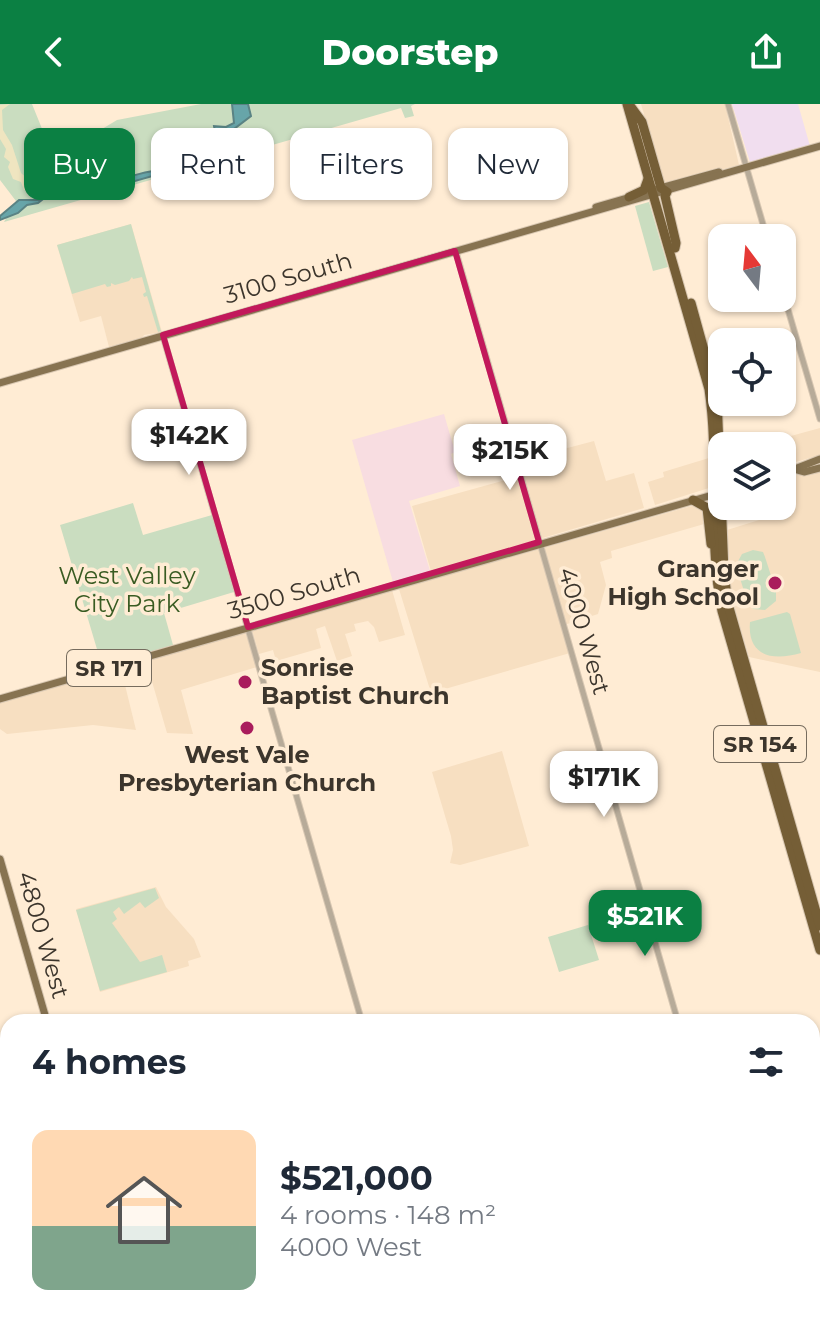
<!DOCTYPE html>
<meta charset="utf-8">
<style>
:root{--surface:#fff;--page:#f6f6f7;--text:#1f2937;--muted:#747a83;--line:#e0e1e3;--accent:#0b8043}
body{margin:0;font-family:Montserrat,sans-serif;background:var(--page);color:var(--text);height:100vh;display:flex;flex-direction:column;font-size:30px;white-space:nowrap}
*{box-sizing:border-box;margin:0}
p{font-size:26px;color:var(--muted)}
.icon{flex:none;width:44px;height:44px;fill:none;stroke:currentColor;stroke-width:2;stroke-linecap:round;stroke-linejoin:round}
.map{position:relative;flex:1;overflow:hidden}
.details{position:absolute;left:0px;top:910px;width:820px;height:314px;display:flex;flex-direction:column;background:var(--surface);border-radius:24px 24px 0 0;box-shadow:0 2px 6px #0004}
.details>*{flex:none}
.guide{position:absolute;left:24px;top:24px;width:772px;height:72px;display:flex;gap:16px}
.needle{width:52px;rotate:344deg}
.tools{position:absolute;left:708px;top:120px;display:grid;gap:16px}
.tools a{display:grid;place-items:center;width:88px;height:88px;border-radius:16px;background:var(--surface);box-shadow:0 2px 6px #0004;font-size:40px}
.price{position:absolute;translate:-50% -68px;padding:0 18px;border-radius:16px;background:#fff;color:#222;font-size:26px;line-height:52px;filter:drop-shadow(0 2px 4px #0008)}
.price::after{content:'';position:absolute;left:50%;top:48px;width:24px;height:18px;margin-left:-12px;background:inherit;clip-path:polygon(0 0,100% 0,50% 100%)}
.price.active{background:var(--accent);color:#fff}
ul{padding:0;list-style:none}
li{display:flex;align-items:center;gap:24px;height:200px;padding:0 32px}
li+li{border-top:2px solid var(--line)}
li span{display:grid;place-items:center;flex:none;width:224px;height:160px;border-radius:16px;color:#555}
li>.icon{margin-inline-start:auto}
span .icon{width:96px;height:96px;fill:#fffc;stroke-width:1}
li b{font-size:34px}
h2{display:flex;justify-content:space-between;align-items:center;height:96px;padding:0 32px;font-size:34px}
.tag{padding:0 28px;border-radius:16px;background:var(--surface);box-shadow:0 2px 6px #0004;font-size:28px;line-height:72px}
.tag.active{background:var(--accent);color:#fff}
header{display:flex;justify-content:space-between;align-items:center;height:104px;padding:0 32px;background:var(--accent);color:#fff;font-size:36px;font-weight:800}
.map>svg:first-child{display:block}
.built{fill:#f7dfc1}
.industrial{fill:#f1deef}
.medical{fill:#f8dde1}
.green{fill:#caddc0}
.sand{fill:#efe5c0}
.water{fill:#67a5a9;stroke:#5a8384;stroke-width:2}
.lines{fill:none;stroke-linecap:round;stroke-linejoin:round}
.minor-casing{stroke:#d8c7b2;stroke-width:7}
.major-casing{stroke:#d8c7b2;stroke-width:9}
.highway-casing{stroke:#d8c7b2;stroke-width:11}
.minor{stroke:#b7ab99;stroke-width:5}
.major{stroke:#877351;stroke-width:7}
.highway{stroke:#755e36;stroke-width:9}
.marked{fill:none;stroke:#c2185b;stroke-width:6;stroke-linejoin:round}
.poi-dot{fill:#a91c5c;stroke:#ffecd4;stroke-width:3}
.labels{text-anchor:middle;stroke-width:7;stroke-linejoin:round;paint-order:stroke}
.shield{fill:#ffecd4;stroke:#766c5e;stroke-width:2}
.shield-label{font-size:22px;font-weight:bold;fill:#3c352c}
.street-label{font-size:24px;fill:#3c352c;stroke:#ffecd4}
.poi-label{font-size:24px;font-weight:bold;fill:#3c352c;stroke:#ffecd4;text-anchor:end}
.park-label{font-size:24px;fill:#395b22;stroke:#ffecd4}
</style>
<header><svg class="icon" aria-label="back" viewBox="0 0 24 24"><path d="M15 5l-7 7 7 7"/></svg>Doorstep<svg class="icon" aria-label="share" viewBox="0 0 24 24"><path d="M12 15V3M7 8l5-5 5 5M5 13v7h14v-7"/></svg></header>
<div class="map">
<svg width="820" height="1223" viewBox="0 0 820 1223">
<rect width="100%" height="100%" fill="#ffecd4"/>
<g class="built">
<path d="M641 0H725L739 61 662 81 642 12 644 10Z"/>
<path d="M131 120 162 228 144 231 142 234 109 243 101 212 80 218 57 141Z"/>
<path d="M820 324V351L782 362 780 335Z"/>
<path d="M594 337 606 377 634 369 644 404 431 467 412 402 523 371 522 356Z"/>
<path d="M709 354V384L655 401 648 378 664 373 663 368Z"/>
<path d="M820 364V568L749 553 731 492 727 426 769 413 767 402H782V375Z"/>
<path d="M713 396 711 418 611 447 612 454 600 458 606 481 598 510 561 522 570 549 431 589 399 485Z"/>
<path d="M392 486 405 531 379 538 374 523 368 517 354 520 356 527 345 530 352 552 337 557 325 522 316 525 321 544 276 557 273 546 259 550 252 526Z"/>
<path d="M245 528 257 563 181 586 193 630 167 629 146 557Z"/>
<path d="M133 561 137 577 125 581 136 626 93 621 7 630 0 625V599Z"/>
<path d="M502 647 529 742 460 761 450 759 453 746 451 732 432 668Z"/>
<path d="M156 783 166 803 194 835 201 853 188 857 189 862 100 888 76 805Z"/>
</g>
<path class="industrial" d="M732 0H798L810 42 750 58Z"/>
<path class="medical" d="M444 310 455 348 451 350 460 382 409 397 430 467 393 478 352 336Z"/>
<g class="green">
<path d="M0 0H32L49 42 57 52 117 16 201 0H415L411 2 414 12 405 14 401 4 4 118 16 97 0 76Z"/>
<path d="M649 98 668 163 653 167 635 102Z"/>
<path d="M131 120 161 227 158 228 147 192 144 193 143 190 146 188 142 173 133 175 132 173 129 177 115 181 111 179V182L107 183 105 180 72 190 57 141Z"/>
<path d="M133 399 143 431 212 411 234 488 164 509 173 541 102 562 60 421Z"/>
<path d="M753 446 763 448 765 453 776 487V497L765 506 753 505 747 497 736 461 742 450Z"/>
<path d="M787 508 790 510 801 549C773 557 747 553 750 518Z"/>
<path d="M155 784 159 794 145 804 140 798 124 810 119 803 113 808 117 815 112 819 140 858 162 851 167 868 100 887 76 806Z"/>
<path d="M588 821 599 856 559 868 548 833Z"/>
</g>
<path class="sand" d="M10 0 2 6 3 26 12 41 21 69 34 80V84L30 87 24 86 21 78 13 75 8 63 10 58 4 53 6 45 0 35V1Z"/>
<path class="water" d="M232 0H248L251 12 217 38 209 56 114 83V80L105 76 95 81 88 79 69 84H57L38 99 27 101 18 109 0 116V112L19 96H39L42 85C51 82 60 81 64 69L86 67 97 57 105 55 109 59 102 69 104 73C120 78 140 68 159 66 178 50 185 39 211 45L216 33 214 22 226 23 234 19Z"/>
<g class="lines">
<defs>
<g id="minor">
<path d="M728 0 767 134"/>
<path d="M456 148 678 918"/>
<path d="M782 185 820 315"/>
<path d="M163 232 362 918"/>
<path d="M764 1216 766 1223"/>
</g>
<g id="major">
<path d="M657 85 719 68"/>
<path d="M596 103 634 92"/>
<path d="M0 279 820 42"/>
<path d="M797 366 804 368 820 364"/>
<path d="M782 370 820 355"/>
<path d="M0 595 716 390"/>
<path d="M0 755 47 918"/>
<path d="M812 985 820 983"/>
<path d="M812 995 820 992"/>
<path d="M133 1216 135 1223"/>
<path d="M12 1223 37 1216"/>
</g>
<g id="highway">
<path d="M627 0 709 285C720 358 707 434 722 507L820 846"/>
<path d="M631 3 642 18 661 84 667 88 665 92 676 139 675 144"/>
<path d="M629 93 644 86 648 75"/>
<path d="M691 199 717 293 724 468 728 500 820 822"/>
<path d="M693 396 707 404 711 440"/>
</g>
</defs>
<use href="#minor" class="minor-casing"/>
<use href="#major" class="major-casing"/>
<use href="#highway" class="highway-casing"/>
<use href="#minor" class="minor"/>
<use href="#major" class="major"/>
<use href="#highway" class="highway"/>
</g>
<path class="marked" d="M455 147 539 438 248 523 163 231Z"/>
<g class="poi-dot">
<circle cx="775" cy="479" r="8"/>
<circle cx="245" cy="578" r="8"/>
<circle cx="247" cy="624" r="8"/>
</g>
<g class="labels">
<g class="shield">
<rect x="67" y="546" width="84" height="36" rx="6"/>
<rect x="714" y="622" width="92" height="36" rx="6"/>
</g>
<g class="shield-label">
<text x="109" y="572">SR 171</text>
<text x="760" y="648">SR 154</text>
</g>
<g class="street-label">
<text transform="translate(288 174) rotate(-16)" y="8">3100 South</text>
<text transform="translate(294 489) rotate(-16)" y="8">3500 South</text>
<text transform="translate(584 527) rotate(74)" y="8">4000 West</text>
<text transform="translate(43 831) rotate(74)" y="8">4800 West</text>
</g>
<g class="poi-label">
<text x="759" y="473">Granger<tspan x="759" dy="28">High School</tspan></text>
<text x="261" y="572" text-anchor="start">Sonrise<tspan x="261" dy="28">Baptist Church</tspan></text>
<text x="247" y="659" text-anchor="middle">West Vale<tspan x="247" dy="28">Presbyterian Church</tspan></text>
</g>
<g class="park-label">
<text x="127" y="480">West Valley<tspan x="127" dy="28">City Park</tspan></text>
</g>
</g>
</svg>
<div class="tools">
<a><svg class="needle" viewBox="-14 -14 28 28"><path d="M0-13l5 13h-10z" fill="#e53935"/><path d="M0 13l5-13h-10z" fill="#747a83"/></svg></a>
<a><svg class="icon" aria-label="locate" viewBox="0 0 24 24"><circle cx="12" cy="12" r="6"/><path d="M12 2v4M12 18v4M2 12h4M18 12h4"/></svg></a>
<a><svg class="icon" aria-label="layers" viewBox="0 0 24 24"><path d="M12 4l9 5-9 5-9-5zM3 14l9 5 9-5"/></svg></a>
</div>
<b class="price" style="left:189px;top:373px">$142K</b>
<b class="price" style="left:510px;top:388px">$215K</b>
<b class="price" style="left:604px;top:715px">$171K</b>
<b class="price active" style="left:645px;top:854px">$521K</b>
<div class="guide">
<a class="tag active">Buy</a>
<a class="tag">Rent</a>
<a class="tag">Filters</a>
<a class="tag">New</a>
</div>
<section class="details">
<h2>4 homes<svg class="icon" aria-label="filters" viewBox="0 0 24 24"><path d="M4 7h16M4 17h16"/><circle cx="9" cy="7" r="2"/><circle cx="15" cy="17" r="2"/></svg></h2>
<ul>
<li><span style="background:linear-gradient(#ffd9b3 60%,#7fa58c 0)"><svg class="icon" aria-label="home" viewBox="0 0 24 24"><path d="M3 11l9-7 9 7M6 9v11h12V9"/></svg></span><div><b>$521,000</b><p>4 rooms · 148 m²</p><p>4000 West</p></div></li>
</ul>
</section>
</div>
